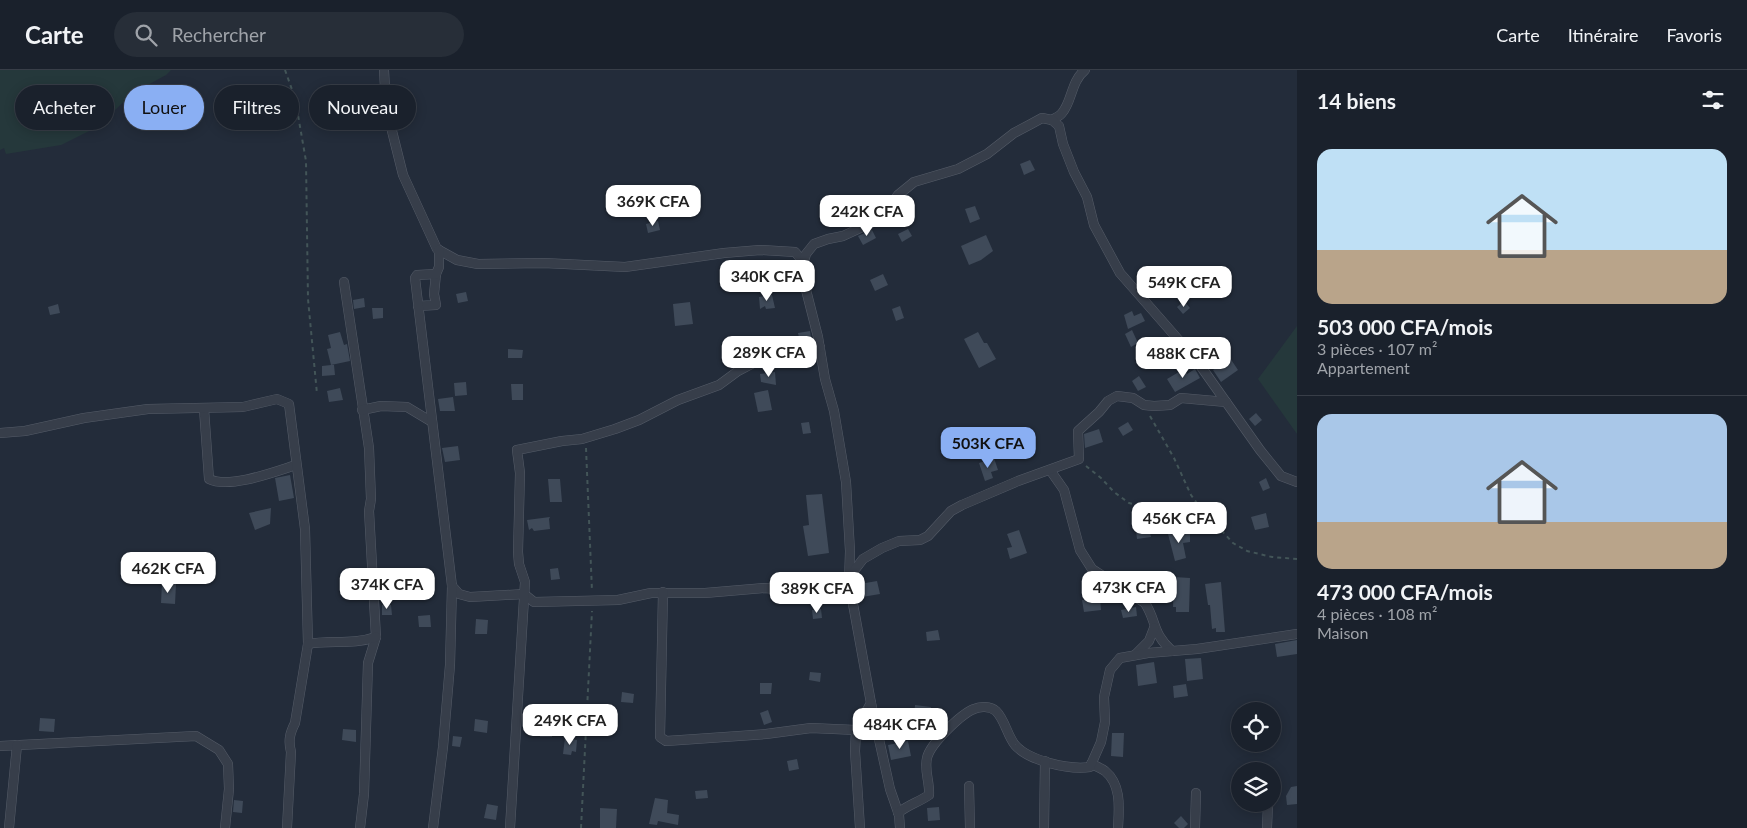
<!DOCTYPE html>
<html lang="fr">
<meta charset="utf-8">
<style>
:root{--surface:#1a212c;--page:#272e38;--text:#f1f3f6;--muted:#9fa3a9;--line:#383e48;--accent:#8aaff3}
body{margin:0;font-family:Lato,sans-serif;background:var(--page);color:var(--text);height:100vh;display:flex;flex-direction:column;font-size:19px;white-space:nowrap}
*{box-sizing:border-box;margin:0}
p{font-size:16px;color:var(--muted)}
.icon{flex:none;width:28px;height:28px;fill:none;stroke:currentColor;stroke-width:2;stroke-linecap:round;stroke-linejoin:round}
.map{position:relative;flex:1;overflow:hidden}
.sheet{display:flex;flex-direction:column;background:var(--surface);width:450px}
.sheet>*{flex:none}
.guide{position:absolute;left:15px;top:15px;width:475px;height:45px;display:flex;gap:10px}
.tools{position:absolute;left:1231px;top:632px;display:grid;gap:10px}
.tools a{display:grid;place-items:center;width:50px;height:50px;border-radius:50%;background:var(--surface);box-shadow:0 2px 12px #0003,0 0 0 1px var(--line);font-size:25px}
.price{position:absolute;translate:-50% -42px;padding:0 11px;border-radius:10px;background:#fff;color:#222;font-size:16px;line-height:32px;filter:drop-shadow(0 1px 2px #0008)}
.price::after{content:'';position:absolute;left:50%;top:30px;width:15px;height:11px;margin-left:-8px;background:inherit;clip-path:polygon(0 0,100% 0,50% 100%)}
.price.current{background:var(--accent);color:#111}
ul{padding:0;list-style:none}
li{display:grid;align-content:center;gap:10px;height:265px;padding:0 20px}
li+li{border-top:1px solid var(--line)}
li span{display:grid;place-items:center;height:155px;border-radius:15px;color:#555}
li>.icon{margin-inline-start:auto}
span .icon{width:90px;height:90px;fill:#fffc;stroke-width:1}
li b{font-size:21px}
h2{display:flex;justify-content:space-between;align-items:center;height:60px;padding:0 20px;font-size:21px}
.chip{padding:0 18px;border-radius:22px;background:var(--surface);box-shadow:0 2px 12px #0003,0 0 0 1px var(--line);font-size:18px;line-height:45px}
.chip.current{background:var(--accent);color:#111}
header{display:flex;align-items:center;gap:30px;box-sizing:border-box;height:70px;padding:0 25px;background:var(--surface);border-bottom:1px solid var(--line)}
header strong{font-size:24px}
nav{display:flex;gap:28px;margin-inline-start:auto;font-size:18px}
.search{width:350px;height:45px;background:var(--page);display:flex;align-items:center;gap:12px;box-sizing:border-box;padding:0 18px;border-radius:28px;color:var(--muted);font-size:19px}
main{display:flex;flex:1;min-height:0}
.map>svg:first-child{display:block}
.green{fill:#25383b}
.building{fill:#3f4a59}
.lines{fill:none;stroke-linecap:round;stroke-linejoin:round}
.minor-casing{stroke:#555c68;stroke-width:10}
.path{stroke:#435558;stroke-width:2;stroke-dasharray:4 4;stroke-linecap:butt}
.minor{stroke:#373e4a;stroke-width:9}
</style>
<header>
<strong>Carte</strong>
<div class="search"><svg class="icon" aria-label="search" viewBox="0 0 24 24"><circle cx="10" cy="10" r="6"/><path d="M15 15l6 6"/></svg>Rechercher</div>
<nav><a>Carte</a><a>Itinéraire</a><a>Favoris</a></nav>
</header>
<main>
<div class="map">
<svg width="1297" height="758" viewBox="0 0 1297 758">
<rect width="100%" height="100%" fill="#232c3a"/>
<g class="green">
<path d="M0 0H171L166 5 133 23 97 57 61 75 6 84 4 78 0 80Z"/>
<path d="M1297 256V364L1258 309Z"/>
</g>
<g class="building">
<path d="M1030 90 1035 100 1024 105 1020 94Z"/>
<path d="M975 136 980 149 970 153 965 139Z"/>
<path d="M658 151 660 160 648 163 646 154Z"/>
<path d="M908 159 912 166 902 172 898 164Z"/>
<path d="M872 160 876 168 863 175 858 166Z"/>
<path d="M986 165 993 181 981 190 969 195 961 176Z"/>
<path d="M883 204 888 215 875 221 870 210Z"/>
<path d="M466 222 468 231 458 233 456 224Z"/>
<path d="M772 225 775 238 766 239 765 236 760 239 759 227Z"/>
<path d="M364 228 365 237 354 239 353 230Z"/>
<path d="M1184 231 1190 238 1183 244 1177 237Z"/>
<path d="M690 232 693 254 675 256 673 234Z"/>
<path d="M58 234 60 243 50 245 48 237Z"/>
<path d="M900 236 904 248 896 251 892 239Z"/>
<path d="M372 238H383V248L373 249Z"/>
<path d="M1132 241 1134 246 1141 243 1145 251 1128 259 1124 245Z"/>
<path d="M1132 260 1138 273 1131 277 1125 264Z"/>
<path d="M810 261 812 274 801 277 798 263Z"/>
<path d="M340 262 344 275 347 274 350 291 331 295H334L335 305 322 306V296L331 295 327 279 331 278 328 265Z"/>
<path d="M978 262 984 273H987L996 289 979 298 964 269Z"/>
<path d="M508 279 523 280 522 288H508Z"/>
<path d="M1230 288 1238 300 1221 312 1213 300Z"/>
<path d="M1184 299 1187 304 1195 299 1200 308 1175 322 1167 309Z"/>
<path d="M775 302 776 315 761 312 760 304Z"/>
<path d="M1139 306 1146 317 1138 321 1132 311Z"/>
<path d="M466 312 467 325 455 326 454 313Z"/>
<path d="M511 314H523V330H512Z"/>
<path d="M340 318 343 330 329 332 327 321Z"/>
<path d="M768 320 772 340 758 342 754 323Z"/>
<path d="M453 327 455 341H440L438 329Z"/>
<path d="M1256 343 1262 350 1255 356 1249 349Z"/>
<path d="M809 352 811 363 803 364 801 353Z"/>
<path d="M1128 352 1133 360 1123 366 1118 358Z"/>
<path d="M1099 359 1103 372 1085 378 1084 364Z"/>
<path d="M458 376 460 390 445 392 442 378Z"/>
<path d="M994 388 998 400 991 402 993 408 985 411 979 393Z"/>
<path d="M290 405 294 428 279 431 275 408Z"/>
<path d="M1266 408 1270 418 1263 421 1259 412Z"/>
<path d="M548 409H560L562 432H550Z"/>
<path d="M822 424 829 483 808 486 803 456 809 455 806 425Z"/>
<path d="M271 438 270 454 255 460 249 443Z"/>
<path d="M1266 443 1269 457 1255 460 1251 447Z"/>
<path d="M550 447 549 449 550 459 534 461 532 458 529 460 527 450Z"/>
<path d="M1157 449 1159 461 1150 463 1151 467 1137 469 1135 452Z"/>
<path d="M1019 460 1027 483 1010 489 1007 478 1012 477 1007 464Z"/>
<path d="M1190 460V472L1183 473 1186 488 1175 491 1168 464Z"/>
<path d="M558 498 560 509 551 510 550 499Z"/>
<path d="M1174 507 1190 508 1189 542H1176V537H1173Z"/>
<path d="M877 511 880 524 862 527 860 514Z"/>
<path d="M1221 512 1225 562H1216V558L1212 559 1210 535H1208L1205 514Z"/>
<path d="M162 513 176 514 175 534 161 533Z"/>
<path d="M1100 528 1101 540 1084 542 1082 530Z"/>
<path d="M382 535H391L392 545H382Z"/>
<path d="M1136 537 1137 546 1123 548 1121 540Z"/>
<path d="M821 539 822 548 813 549 812 540Z"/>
<path d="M430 545 431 557H419L418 546Z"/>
<path d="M476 549 488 550 487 564H475Z"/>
<path d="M938 560 940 570 927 571 926 562Z"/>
<path d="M1297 570V584L1277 587 1275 574Z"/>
<path d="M1201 588 1203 609 1187 611 1185 589Z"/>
<path d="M1154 592 1157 613 1138 616 1136 595Z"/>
<path d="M810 602 821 603 820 612 809 610Z"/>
<path d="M760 613H772L771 624H760Z"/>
<path d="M1186 614 1188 626 1174 628 1173 616Z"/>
<path d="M622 622 634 624 633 633 621 632Z"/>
<path d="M915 635 931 637 930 648 914 646Z"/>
<path d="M768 640 772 652 764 655 760 643Z"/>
<path d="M40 648 55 649 54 662 39 661Z"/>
<path d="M475 649 488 651 487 663 474 661Z"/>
<rect x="540" y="657" width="12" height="10"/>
<path d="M343 659 356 660V672L342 670Z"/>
<path d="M1112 663H1124L1123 687 1111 686Z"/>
<path d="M453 666 462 667 460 677 452 676Z"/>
<path d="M565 668 577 670 576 682 572 681 571 685 563 684Z"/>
<path d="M908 671 911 686 891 690 888 675Z"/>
<path d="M797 689 799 699 789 701 787 691Z"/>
<path d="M1297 716V734L1287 735 1286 726 1291 717Z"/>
<path d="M707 720 708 728 696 729 695 721Z"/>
<path d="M655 728 668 730 667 743 679 745 678 755 658 751 657 755 649 754Z"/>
<path d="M234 730 243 731 242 743 233 742Z"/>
<path d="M487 734 498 736 496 750 484 748Z"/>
<path d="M939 737 940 750 928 751 927 738Z"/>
<path d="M600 738 617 739 616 758H600Z"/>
<path d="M1181 746 1188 754 1184 758H1179L1174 753Z"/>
</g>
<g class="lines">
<defs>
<g id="minor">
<path d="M384 0 386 37 403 105 437 179 457 190 478 194 544 193 625 197 724 183 760 180 795 182 802 190 804 200V212L818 267 825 309 834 341 846 412 850 481 849 512 871 633 856 660 855 681 860 758"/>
<path d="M1052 50C1055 48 1060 46 1062 43 1072 32 1071 11 1085 0"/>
<path d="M803 195 806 184 814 174 828 169 843 166 880 149 898 125 914 112 958 99 987 84 1014 63 1031 54 1042 48 1052 50 1059 56 1063 74 1074 102 1087 127 1094 155 1120 203 1197 291 1260 380 1281 406 1297 412"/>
<path d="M344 212 369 378 371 429 369 441 376 567 368 593 364 724 360 758"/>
<path d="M418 236 436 235 434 224 436 204"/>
<path d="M204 339 209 409C229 419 274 402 296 395"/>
<path d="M362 340 381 336 407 337 432 352"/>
<path d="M0 363 25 361 84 348 148 339 243 337 277 329 289 334 305 459 308 574 295 653C290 663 288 670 291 682L287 758"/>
<path d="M1050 400 1064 420 1080 480 1092 499 1145 533C1157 552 1152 563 1172 581"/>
<path d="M850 506 863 489 882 478 899 471 920 470 928 466 951 441 962 435 1018 411 1079 389 1078 361 1099 342 1108 331 1117 326 1133 328 1144 335 1154 336 1170 335 1181 328 1226 332"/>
<path d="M452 516 459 524 470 527 524 524 534 532 618 530 651 523H705L764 518 802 521 814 519 821 516 828 515H850"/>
<path d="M663 522 660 667 666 671 681 670 766 664 811 658 856 660"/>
<path d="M308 574C331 570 353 575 376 567"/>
<path d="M1135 585 1149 571 1154 558"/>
<path d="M871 633 890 719 899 745 900 758"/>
<path d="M0 676 196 666 219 680 228 694 229 719 225 758"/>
<path d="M1091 694C1096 696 1101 698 1105 701 1122 715 1119 739 1118 758"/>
<path d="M969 716 970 758"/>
<path d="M898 743C908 735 919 732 929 725 930 712 924 701 927 688 930 674 961 644 974 639 980 636 990 636 996 641 1005 650 1007 665 1015 675 1029 691 1069 700 1090 697L1101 672 1105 652 1104 627 1110 600 1120 588 1148 583 1197 579 1297 564"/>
<path d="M9 758 17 675"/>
<path d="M433 758 443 677 450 595 452 516 415 208 417 205 436 204 439 197V180"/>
<path d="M510 758 525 512 519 494 518 482 520 403 517 380 562 371 582 369 615 359 639 350 678 330 719 315 738 301 759 290 807 284 820 277"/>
<path d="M1044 758 1045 691"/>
<path d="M1195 758 1196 723"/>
<path d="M1267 758 1268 734"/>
</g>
</defs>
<use href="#minor" class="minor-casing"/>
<g class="path">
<path d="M285 0 295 28 306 91 308 229 317 324"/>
<path d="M1150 346 1174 388 1191 425 1199 436 1233 473 1247 481 1272 487 1297 489"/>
<path d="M586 378 592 521"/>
<path d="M1086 396 1101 408 1114 422 1129 433 1145 437 1199 436"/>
<path d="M581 758 592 541"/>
</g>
<use href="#minor" class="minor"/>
</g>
</svg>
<div class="tools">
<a><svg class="icon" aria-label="locate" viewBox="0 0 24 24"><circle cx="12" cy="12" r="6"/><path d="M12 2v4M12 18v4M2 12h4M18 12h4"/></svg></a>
<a><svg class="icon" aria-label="layers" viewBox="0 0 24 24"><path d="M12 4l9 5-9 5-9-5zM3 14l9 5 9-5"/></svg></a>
</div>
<b class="price" style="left:653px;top:157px">369K CFA</b>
<b class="price" style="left:867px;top:167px">242K CFA</b>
<b class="price" style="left:767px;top:232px">340K CFA</b>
<b class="price" style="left:1184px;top:238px">549K CFA</b>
<b class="price" style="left:769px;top:308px">289K CFA</b>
<b class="price" style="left:1183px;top:309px">488K CFA</b>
<b class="price current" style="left:988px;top:399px">503K CFA</b>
<b class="price" style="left:1179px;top:474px">456K CFA</b>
<b class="price" style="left:168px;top:524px">462K CFA</b>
<b class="price" style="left:387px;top:540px">374K CFA</b>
<b class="price" style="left:1129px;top:543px">473K CFA</b>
<b class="price" style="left:817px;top:544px">389K CFA</b>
<b class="price" style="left:570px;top:676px">249K CFA</b>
<b class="price" style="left:900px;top:680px">484K CFA</b>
<div class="guide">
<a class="chip">Acheter</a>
<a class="chip current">Louer</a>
<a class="chip">Filtres</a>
<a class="chip">Nouveau</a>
</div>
</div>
<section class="sheet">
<h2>14 biens<svg class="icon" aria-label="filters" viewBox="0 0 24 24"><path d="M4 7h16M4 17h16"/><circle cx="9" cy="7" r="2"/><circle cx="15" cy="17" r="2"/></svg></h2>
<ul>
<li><span style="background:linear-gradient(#bfe0f5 65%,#b9a48a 0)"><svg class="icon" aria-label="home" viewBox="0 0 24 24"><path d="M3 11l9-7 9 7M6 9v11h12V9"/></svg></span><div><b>503 000 CFA/mois</b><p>3 pièces · 107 m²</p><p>Appartement</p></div></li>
<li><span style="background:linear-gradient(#a9c7e8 70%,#b9a48a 0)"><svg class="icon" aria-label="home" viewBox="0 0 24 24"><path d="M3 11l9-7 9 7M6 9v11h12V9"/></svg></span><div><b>473 000 CFA/mois</b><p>4 pièces · 108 m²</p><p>Maison</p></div></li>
</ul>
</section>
</main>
